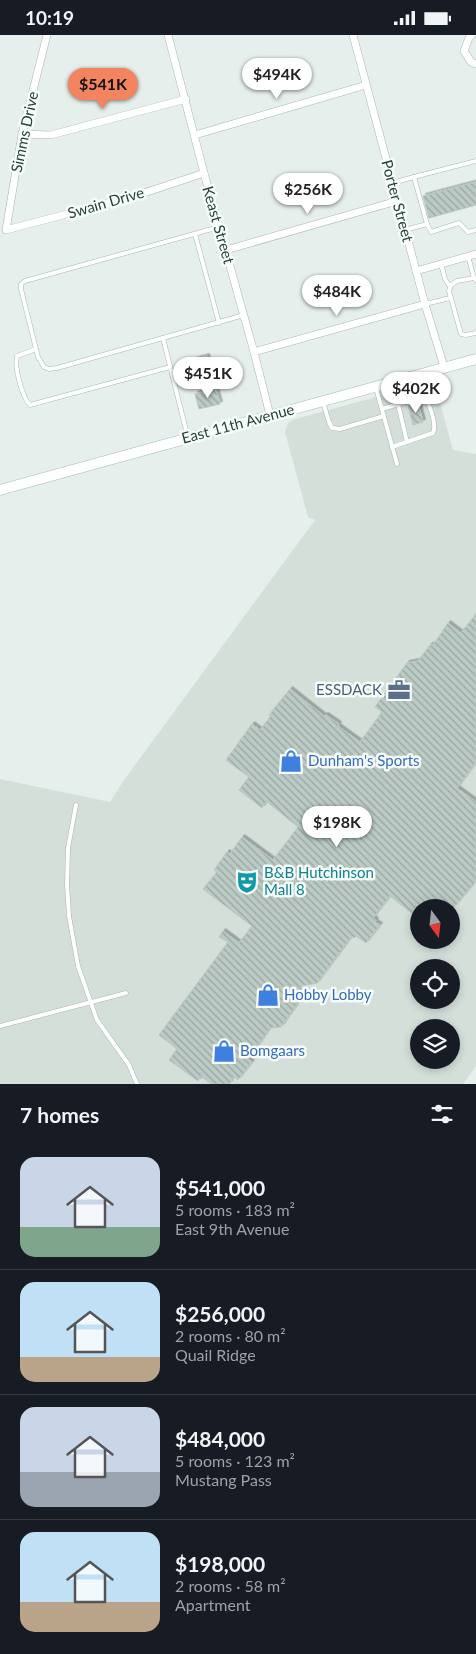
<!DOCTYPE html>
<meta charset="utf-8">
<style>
:root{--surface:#171b24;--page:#242831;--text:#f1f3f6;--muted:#9ea1a6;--line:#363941;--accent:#f4845f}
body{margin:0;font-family:Lato,sans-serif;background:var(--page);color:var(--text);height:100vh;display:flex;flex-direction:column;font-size:19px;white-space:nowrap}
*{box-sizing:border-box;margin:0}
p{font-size:16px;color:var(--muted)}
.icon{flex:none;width:28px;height:28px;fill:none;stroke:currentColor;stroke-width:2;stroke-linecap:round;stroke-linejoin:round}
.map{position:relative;height:1049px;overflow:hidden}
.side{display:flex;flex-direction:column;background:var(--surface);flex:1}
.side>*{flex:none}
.needle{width:32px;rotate:165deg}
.controls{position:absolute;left:410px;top:864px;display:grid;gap:10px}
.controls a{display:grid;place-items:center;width:50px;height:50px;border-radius:50%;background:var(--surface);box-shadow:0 2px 8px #0003;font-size:25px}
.price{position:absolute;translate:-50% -42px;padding:0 11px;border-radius:18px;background:#fff;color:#222;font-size:16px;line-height:32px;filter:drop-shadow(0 1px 2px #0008)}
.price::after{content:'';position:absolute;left:50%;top:30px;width:15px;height:11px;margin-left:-8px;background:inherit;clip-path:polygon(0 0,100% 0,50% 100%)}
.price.selected{background:var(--accent);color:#111}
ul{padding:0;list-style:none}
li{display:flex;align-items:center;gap:15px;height:125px;padding:0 20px}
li+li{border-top:1px solid var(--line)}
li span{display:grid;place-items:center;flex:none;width:140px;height:100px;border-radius:15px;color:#555}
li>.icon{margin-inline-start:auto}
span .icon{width:60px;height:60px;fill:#fffc;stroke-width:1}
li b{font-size:21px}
h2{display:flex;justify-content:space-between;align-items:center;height:60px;padding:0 20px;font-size:21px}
.status{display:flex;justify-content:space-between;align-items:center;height:35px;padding:0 25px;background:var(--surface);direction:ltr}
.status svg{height:14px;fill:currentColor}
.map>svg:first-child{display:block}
.built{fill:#d4dfda;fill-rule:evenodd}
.building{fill:url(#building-back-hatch);stroke:#b8c9c2;filter:url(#shadow)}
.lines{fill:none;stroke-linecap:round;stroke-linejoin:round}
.lane-casing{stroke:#a8b8b2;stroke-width:5}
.street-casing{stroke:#a8b8b2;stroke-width:8}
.secondary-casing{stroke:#a4bbb3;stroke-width:11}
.lane{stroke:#fff;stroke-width:4}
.street{stroke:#fff;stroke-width:7}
.secondary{stroke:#fff;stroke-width:10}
.labels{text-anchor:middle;stroke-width:5;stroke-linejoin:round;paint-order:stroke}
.street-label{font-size:15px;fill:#24423a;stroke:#f7fbf9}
.service-label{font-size:15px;fill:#4e5e75;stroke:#f7fbf9;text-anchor:end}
.shop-label{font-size:15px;fill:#366cbe;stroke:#f7fbf9;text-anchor:start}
.culture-label{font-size:15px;fill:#0d838f;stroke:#f7fbf9;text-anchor:start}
</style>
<div class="status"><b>10:19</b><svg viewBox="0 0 49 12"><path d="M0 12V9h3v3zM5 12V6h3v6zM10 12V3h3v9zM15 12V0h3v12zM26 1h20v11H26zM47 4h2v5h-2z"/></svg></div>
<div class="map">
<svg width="476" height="1049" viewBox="0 0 476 1049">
<defs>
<pattern id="building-back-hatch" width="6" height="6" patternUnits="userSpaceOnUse" patternTransform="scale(1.25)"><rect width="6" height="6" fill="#bbcac4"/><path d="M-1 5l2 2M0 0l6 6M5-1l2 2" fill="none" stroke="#98a6a0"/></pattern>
<filter id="shadow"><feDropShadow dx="2.5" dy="-2.5" stdDeviation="0" flood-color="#0004"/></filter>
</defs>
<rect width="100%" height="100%" fill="#e6efeb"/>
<path class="built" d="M434 346 453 415 476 419V1031L463 1049H0V744L110 767 124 745 315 485 308 482 285 397 288 388 292 385ZM419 872H451V905H419ZM419 932H451V965H419ZM419 992H451V1025H419Z"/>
<g class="building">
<path d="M476 147V170L429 183 423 161Z"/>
<path d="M207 321 212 337 191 342 187 327Z"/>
<path d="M216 354 220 369 199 374 195 359Z"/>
<path d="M418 368 423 387 413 390 408 371Z"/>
<path d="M476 579V727L457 753 476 767V846L454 872H419V884L390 861 373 883 376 885 375 887 380 890 366 908 356 901 354 903 352 901 317 948 301 951 298 955 300 965 281 992 270 993 248 1024 252 1027 238 1045 234 1042 229 1049H211L201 1041 198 1046 169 1025 177 1014 159 1000 228 907 219 902 223 896 239 908 252 891 203 854 217 837 214 835 227 817 230 819 242 802 273 825 298 792 266 766 262 773 239 755 249 742 226 725 252 689 260 695 271 681 269 680 290 654 324 681 326 680 339 689 338 691 360 707 382 677 375 672 407 628 418 626 430 610H433L448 588 461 598Z"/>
</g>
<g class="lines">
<defs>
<g id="lane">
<path d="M414 142 476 126"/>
<path d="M392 148 414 142 427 189 405 195"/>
<path d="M427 189 431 197 459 188 468 197 476 195"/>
<path d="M219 192 25 246 21 249V254L38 322 44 332 49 334 57 333 244 280"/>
<path d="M195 199 219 288"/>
<path d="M468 221 474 243"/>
<path d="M441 229 445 244 450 252"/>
<path d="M476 245 474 243 457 246 451 250 449 256 461 299 466 300 476 298"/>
<path d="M425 269 450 263"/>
<path d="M163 303 188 403"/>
<path d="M36 314 17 321C14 332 22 362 30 370L170 332"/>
<path d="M376 353 397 429"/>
<path d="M323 367 329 387 332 393 340 394 384 381"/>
<path d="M398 369 407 407"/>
<path d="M382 374 422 362 426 363C430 372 437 389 433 398L392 412"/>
<path d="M76 770 68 813 67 849 69 881 78 931 97 985 129 1030 137 1049"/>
<path d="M0 991 126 958"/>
</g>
<g id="street">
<path d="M47 0 22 99 6 195 135 161 204 138"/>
<path d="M168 0 204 138 254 317 270 380"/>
<path d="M353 0 425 269 444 332"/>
<path d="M472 0 469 3 464 16 471 27 476 29"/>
<path d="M22 99 51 100 186 64"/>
<path d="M195 100 366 50"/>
<path d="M226 215 397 166"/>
<path d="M416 236 476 219"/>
<path d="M254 317 425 269"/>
</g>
<path id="secondary" d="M0 455 476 324"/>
</defs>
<use href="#lane" class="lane-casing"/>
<use href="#street" class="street-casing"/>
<use href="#secondary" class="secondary-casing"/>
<use href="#lane" class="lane"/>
<use href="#street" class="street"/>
<use href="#secondary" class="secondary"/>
</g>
<defs>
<symbol id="office-bare" viewBox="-9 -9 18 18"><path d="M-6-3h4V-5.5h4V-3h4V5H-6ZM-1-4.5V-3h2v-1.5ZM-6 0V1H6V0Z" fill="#5c6f8a" stroke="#f7fbf9" stroke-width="2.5" paint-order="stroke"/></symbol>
<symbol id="shop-bare" viewBox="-9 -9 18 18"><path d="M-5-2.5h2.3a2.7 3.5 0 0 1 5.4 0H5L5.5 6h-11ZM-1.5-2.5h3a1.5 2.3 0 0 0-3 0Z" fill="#3f7fe0" stroke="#f7fbf9" stroke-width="2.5" paint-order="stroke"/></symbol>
<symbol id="theatre-bare" viewBox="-9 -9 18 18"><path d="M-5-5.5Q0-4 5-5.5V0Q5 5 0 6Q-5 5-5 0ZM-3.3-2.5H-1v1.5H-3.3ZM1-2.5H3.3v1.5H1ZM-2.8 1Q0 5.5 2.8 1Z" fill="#0f9aa8" stroke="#f7fbf9" stroke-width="2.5" paint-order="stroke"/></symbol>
</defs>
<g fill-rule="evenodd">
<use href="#office-bare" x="383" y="639" width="32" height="32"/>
<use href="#shop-bare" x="275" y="710" width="32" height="32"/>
<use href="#theatre-bare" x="231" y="831" width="32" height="32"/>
<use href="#shop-bare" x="252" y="944" width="32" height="32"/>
<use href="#shop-bare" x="208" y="1000" width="32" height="32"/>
</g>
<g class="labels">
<g class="street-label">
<text transform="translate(25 97) rotate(-78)" y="5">Simms Drive</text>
<text transform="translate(397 166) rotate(75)" y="5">Porter Street</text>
<text transform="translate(106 168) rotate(-16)" y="5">Swain Drive</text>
<text transform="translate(218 190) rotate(74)" y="5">Keast Street</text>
<text transform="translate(238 389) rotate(-15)" y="5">East 11th Avenue</text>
</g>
<g class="service-label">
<text x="382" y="660">ESSDACK</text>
</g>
<g class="shop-label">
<text x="308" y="731">Dunham's Sports</text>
<text x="284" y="965">Hobby Lobby</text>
<text x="240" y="1021">Bomgaars</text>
</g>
<g class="culture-label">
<text x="264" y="843">B&amp;B Hutchinson<tspan x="264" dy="17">Mall 8</tspan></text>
</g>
</g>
</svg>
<div class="controls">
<a><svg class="needle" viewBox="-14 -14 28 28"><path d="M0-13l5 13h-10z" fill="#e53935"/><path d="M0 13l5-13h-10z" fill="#9ea1a6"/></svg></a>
<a><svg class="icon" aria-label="locate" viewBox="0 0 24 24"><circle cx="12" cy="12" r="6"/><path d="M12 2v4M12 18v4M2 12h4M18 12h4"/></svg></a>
<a><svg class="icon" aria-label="layers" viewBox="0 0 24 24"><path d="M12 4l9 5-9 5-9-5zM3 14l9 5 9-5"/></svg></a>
</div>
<b class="price" style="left:277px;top:65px">$494K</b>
<b class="price selected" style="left:103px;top:75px">$541K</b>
<b class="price" style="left:308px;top:180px">$256K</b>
<b class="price" style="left:337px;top:282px">$484K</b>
<b class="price" style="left:208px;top:364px">$451K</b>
<b class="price" style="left:416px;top:379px">$402K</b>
<b class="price" style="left:337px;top:813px">$198K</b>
</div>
<section class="side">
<h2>7 homes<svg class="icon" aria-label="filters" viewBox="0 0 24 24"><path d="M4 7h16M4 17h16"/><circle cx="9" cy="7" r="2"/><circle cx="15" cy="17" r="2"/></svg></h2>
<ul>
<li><span style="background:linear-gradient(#c9d6e8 70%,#7fa58c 0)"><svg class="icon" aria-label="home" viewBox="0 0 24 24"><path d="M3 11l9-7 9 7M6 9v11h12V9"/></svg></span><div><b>$541,000</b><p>5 rooms · 183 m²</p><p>East 9th Avenue</p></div></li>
<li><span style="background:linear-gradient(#bfe0f5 75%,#b9a48a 0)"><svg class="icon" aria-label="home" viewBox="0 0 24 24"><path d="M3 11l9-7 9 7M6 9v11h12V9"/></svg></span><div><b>$256,000</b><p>2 rooms · 80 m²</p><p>Quail Ridge</p></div></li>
<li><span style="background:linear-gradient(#c9d6e8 65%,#9aa5b1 0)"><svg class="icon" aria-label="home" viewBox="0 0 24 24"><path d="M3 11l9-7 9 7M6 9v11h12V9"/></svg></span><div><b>$484,000</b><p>5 rooms · 123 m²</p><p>Mustang Pass</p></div></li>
<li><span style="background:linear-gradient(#bfe0f5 70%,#b9a48a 0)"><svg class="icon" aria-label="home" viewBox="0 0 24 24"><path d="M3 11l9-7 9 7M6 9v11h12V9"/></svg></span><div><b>$198,000</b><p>2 rooms · 58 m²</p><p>Apartment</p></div></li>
</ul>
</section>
